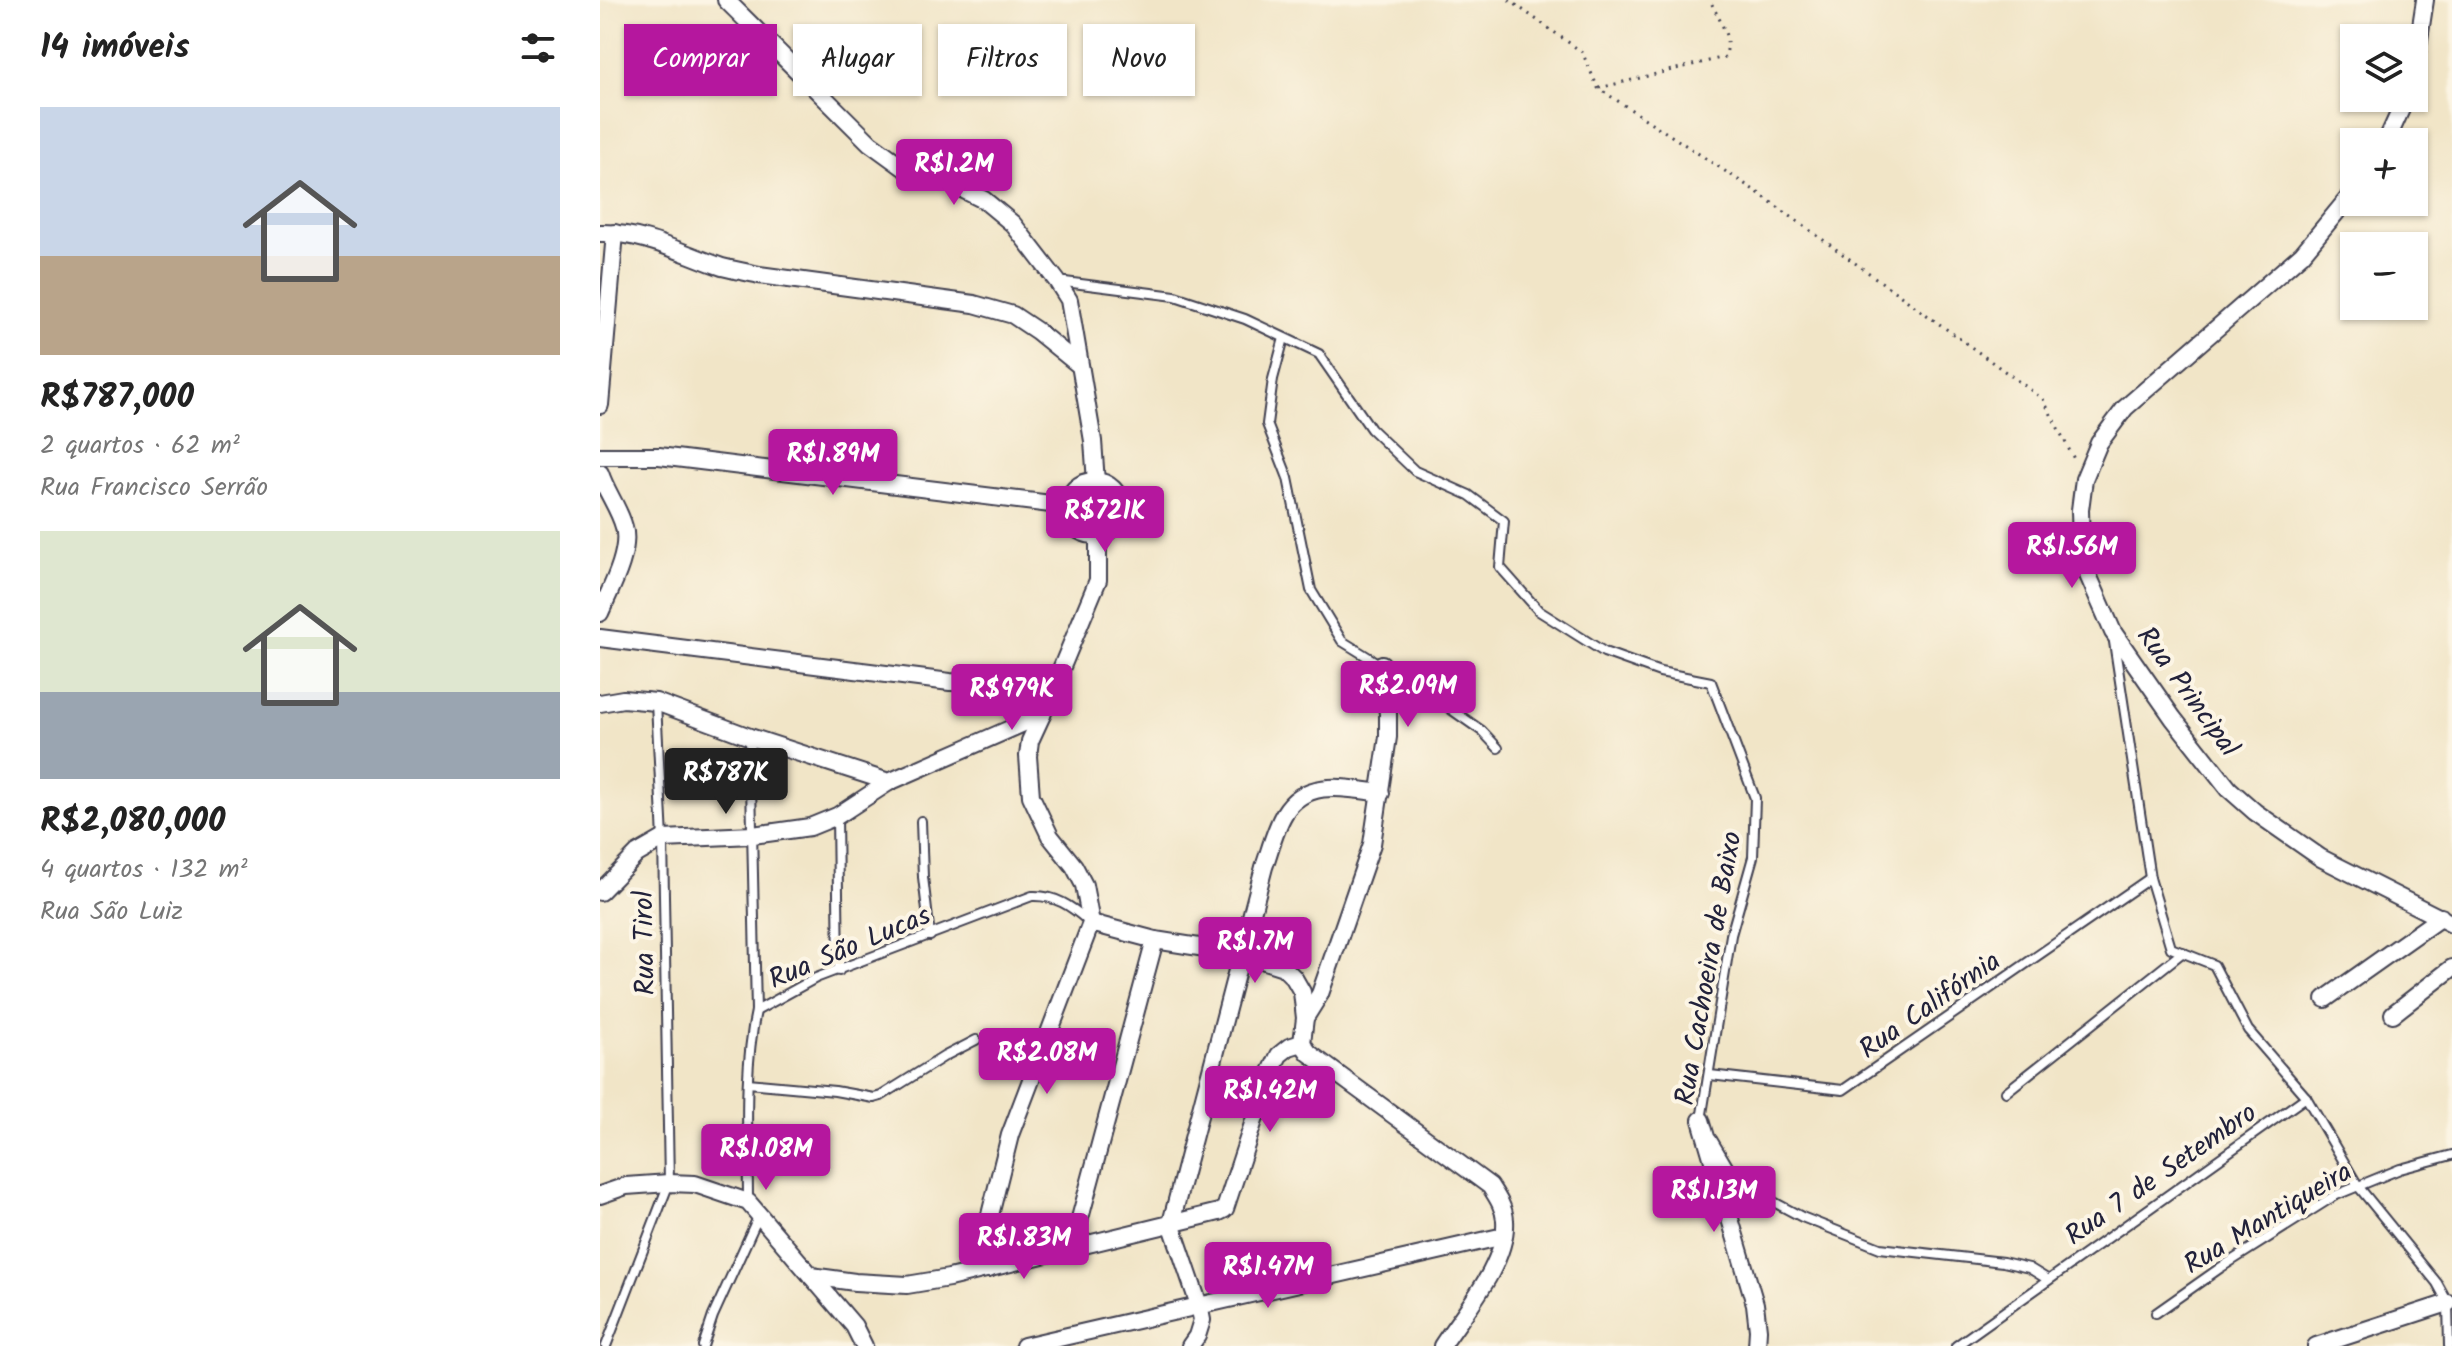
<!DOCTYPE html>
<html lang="pt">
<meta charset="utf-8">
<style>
:root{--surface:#fff;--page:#f2f2f2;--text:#222;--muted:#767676;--accent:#b5179e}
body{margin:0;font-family:Kalam,sans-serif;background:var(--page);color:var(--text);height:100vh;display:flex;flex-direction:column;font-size:30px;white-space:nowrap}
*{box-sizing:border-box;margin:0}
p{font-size:26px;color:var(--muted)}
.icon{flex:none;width:44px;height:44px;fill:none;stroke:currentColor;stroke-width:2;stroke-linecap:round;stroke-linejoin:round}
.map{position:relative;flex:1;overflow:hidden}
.side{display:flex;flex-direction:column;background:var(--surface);width:600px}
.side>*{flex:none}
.banner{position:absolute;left:24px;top:24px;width:760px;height:72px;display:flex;gap:16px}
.buttons{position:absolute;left:1740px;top:24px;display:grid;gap:16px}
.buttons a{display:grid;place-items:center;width:88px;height:88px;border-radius:0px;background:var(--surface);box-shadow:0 2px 6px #0004;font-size:40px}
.price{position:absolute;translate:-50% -68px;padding:0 18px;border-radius:8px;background:var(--accent);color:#fff;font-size:26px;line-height:52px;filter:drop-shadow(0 2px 4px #0008)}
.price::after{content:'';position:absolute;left:50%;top:48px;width:24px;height:18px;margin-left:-12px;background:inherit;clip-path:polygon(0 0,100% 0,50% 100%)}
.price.on{background:#222;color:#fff}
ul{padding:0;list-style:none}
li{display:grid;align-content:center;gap:16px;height:424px;padding:0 40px}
li span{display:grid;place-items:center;height:248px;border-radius:0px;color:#555}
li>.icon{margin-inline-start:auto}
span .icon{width:144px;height:144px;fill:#fffc;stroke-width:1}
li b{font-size:34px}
h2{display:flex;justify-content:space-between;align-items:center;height:96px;padding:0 40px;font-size:34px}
.tag{padding:0 28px;border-radius:0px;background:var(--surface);box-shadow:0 2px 6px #0004;font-size:28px;line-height:72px}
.tag.on{background:var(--accent);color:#fff}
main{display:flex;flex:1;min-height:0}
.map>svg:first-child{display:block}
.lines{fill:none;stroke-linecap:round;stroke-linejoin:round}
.service-casing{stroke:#413f50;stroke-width:12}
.minor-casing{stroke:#413f50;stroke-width:20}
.path{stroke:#413f50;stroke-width:3;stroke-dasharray:2 6;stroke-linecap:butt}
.service{stroke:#fff;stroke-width:8}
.minor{stroke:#fff;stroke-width:16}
.labels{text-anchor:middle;stroke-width:8;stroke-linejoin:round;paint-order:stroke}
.street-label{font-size:28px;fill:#22223b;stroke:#fcf5e5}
</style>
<main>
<section class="side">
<h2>14 imóveis<svg class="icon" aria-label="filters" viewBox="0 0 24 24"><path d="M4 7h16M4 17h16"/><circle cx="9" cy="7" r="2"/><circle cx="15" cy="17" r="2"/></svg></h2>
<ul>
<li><span style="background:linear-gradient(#c9d6e8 60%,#b9a48a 0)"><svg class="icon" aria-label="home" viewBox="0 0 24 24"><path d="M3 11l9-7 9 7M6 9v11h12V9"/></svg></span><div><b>R$787,000</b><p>2 quartos · 62 m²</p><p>Rua Francisco Serrão</p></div></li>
<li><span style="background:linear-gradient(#dfe7d0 65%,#9aa5b1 0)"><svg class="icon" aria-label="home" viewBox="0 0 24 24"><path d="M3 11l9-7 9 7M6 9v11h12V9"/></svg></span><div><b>R$2,080,000</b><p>4 quartos · 132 m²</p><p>Rua São Luiz</p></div></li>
</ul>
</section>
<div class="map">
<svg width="1852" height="1346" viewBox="0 0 1852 1346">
<rect width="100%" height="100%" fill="#fcf5e5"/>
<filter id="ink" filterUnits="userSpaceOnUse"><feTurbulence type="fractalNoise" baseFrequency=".0125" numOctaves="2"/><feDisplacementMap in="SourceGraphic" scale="16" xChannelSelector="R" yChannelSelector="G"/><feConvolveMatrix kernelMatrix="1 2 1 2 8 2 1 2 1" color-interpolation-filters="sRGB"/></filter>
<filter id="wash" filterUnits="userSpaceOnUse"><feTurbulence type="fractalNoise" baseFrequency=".006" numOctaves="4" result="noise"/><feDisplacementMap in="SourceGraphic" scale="32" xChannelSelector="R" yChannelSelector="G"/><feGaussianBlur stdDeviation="1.8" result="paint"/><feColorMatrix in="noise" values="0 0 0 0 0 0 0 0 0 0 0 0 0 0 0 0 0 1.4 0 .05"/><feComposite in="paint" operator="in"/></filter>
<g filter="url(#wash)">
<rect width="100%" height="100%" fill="#f1e5c7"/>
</g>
<g filter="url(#ink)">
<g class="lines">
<defs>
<g id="service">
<path d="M457 281 575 296 645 319 719 354 771 429 815 471 869 495 904 521 900 567 939 611 1004 652 1060 672 1111 682 1155 798 1153 857 1131 935 1101 1120"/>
<path d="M684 338 673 379 667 424 688 478 711 590 742 641 842 703 882 731 898 748"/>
<path d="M1514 642 1550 878 1571 948 1614 965 1648 1030 1706 1097"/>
<path d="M237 816 239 971"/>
<path d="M321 821 323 877 330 936"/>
<path d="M156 1011 216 978 432 896C455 895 471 906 488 921"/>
<path d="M1110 1075 1243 1090 1550 878"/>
<path d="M148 1083 235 1091 274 1098 281 1096 345 1056 376 1040"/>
<path d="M1406 1092 1583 952"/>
<path d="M1112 1139 1138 1183 1202 1217 1280 1248 1403 1262 1429 1268 1447 1279"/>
<path d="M148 1202C148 1139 143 1073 156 1011L150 738"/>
<path d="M1556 1313 1620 1268 1734 1196 1800 1169 1852 1155"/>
<path d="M6 1346 69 1183 63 839 56 703"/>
<path d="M103 1346 113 1316 159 1215"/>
<path d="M1356 1346 1706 1097 1758 1186 1837 1283 1848 1303 1849 1346"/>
</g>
<g id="minor">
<path d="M126 0 270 143 303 167 346 181 384 200 413 224 457 281 469 300 493 441 496 482"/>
<path d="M1814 72 1825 0"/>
<path d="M1786 142 1806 98"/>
<path d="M1754 191 1702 254 1525 408 1499 443 1484 479 1480 510 1481 544 1488 575 1513 632 1573 718 1629 789 1655 812 1721 858 1852 924"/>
<path d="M0 233C44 232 81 253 122 267 134 270 147 272 159 275L374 304 413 315 437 331 479 365"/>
<path d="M0 405 15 233"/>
<path d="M0 456H59L467 506"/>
<path d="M0 473C6 492 19 508 24 527 31 552 10 590 0 613"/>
<circle cx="494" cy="508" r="27"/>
<path d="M0 638 350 682 422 684 456 678"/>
<path d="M0 703 23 699 56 702 150 737 289 782 442 715"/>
<path d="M0 892 37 854 63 839 153 835 210 827 237 816 289 782"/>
<path d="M491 923 555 940 643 954 683 967 694 978 702 992 705 1018"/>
<path d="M1725 999 1841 917"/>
<path d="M1793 1014 1852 968"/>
<path d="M702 1043 709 1053 890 1186C897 1197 904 1207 905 1220 908 1262 864 1312 842 1346"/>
<path d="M702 1043 705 1018 720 994 772 844 788 737V714L782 664"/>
<path d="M1101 1120 1155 1304 1158 1330 1157 1346"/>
<path d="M0 1195 26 1186 69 1183 95 1184 148 1202 254 1326 264 1346"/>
<path d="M472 1248 555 940"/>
<path d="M389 1269 388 1223 410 1135 491 923 484 885 474 866 450 836 431 796 428 756 430 741 442 715 498 580V535"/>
<path d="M211 1276 255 1282 307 1285 349 1278 619 1212 625 1209 668 1078 679 1055 689 1047 702 1043"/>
<path d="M424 1346 904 1236"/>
<path d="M590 1346 597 1336 602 1320 599 1305 571 1223 664 867C670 850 675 829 684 814 705 778 746 788 781 793"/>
<path d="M1716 1346 1848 1303"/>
</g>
</defs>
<use href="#service" class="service-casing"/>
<use href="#minor" class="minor-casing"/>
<g class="path">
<path d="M909 0 982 52 998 88 1157 192 1443 399 1474 459"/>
<path d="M999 88 1125 57C1133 38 1118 18 1110 0"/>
</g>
<use href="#service" class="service"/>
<use href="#minor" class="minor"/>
</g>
</g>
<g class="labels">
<g class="street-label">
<text transform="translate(1589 691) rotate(54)" y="10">Rua Principal</text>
<text transform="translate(43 943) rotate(-91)" y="10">Rua Tirol</text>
<text transform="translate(249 946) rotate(-23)" y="10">Rua São Lucas</text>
<text transform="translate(1107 968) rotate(-80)" y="10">Rua Cachoeira de Baixo</text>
<text transform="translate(1329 1004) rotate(-35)" y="10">Rua Califórnia</text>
<text transform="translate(1560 1173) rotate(-35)" y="10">Rua 7 de Setembro</text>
<text transform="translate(1667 1217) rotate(-31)" y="10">Rua Mantiqueira</text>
</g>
</g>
</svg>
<div class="buttons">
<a><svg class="icon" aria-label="layers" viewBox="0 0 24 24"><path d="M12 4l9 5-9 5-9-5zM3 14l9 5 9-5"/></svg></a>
<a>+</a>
<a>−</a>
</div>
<b class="price" style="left:354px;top:207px">R$1.2M</b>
<b class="price" style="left:233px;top:497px">R$1.89M</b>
<b class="price" style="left:505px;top:554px">R$721K</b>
<b class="price" style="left:1472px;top:590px">R$1.56M</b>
<b class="price" style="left:808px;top:729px">R$2.09M</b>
<b class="price" style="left:412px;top:732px">R$979K</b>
<b class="price on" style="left:126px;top:816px">R$787K</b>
<b class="price" style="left:655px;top:985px">R$1.7M</b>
<b class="price" style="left:447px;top:1096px">R$2.08M</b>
<b class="price" style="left:670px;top:1134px">R$1.42M</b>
<b class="price" style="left:166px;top:1192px">R$1.08M</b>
<b class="price" style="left:1114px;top:1234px">R$1.13M</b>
<b class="price" style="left:424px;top:1281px">R$1.83M</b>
<b class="price" style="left:668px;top:1310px">R$1.47M</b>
<div class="banner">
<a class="tag on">Comprar</a>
<a class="tag">Alugar</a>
<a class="tag">Filtros</a>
<a class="tag">Novo</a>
</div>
</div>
</main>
